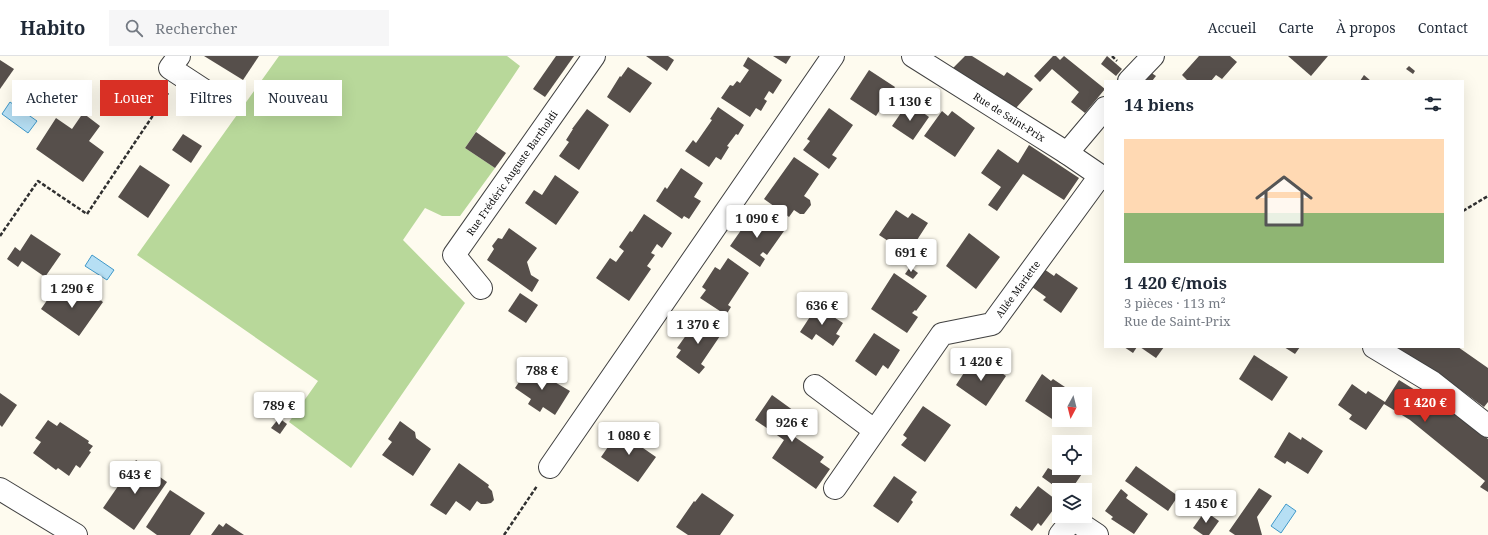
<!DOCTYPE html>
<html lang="fr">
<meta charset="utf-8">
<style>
:root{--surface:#fff;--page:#f6f6f7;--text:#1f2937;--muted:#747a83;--line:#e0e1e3;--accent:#d93025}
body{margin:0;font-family:"Noto Serif",serif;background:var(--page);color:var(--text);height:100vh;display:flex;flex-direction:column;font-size:15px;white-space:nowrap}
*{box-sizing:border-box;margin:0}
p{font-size:13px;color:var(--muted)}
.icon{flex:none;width:22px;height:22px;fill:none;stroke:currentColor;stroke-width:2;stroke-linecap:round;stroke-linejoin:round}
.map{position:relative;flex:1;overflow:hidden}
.drawer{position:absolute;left:1104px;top:24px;width:360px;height:268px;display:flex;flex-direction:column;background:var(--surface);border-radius:0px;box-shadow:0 4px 16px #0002}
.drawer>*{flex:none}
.banner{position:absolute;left:12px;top:24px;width:380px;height:36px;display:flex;gap:8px}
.needle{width:26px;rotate:187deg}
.buttons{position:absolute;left:1052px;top:331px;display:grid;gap:8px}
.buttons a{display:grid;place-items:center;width:40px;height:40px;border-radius:0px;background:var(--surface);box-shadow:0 4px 16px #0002;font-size:20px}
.price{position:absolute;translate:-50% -34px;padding:0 9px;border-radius:4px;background:#fff;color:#222;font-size:13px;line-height:26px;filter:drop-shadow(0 1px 2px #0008)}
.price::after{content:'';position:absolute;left:50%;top:24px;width:12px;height:9px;margin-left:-6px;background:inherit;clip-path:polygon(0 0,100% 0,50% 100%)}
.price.active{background:var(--accent);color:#fff}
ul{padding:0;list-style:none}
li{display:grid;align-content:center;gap:8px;height:212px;padding:0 20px}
li span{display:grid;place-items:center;height:124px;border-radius:0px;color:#555}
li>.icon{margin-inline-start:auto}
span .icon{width:72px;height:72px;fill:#fffc;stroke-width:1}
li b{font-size:17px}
h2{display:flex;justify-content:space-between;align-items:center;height:48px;padding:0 20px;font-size:17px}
.chip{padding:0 14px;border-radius:0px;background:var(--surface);box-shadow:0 4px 16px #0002;font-size:14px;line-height:36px}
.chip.active{background:var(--accent);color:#fff}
header{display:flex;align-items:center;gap:24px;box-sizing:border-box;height:56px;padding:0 20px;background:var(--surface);border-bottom:1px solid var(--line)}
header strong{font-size:19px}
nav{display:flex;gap:22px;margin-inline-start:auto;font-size:14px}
.search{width:280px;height:36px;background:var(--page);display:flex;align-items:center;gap:10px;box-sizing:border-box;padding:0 14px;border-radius:0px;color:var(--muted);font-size:15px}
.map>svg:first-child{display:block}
.forest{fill:#b8d89a}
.water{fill:#b6dff4;stroke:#3f98c9}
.building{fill:#564f4b}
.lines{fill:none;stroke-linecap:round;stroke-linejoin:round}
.street-casing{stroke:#414141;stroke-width:24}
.path{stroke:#303030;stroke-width:2.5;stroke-dasharray:4 2;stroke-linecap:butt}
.street{stroke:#fff;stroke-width:22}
.labels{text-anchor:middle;stroke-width:4;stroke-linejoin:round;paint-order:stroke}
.street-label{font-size:10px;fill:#0e0e0e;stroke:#fff}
</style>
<header>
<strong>Habito</strong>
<div class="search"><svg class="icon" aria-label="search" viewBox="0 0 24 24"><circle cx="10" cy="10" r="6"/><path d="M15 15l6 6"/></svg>Rechercher</div>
<nav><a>Accueil</a><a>Carte</a><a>À propos</a><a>Contact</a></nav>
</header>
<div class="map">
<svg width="1488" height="479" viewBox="0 0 1488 479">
<rect width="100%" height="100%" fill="#fefbef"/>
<path class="forest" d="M279 0H507L520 10 465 92 495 112 460 160H442L425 152 403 184 465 247 351 412 289 366 318 325 137 199Z"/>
<g class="water">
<path d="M10 46 37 65 28 77 2 58Z"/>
<path d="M92 199 114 214 107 224 85 210Z"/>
<path d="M1286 448 1296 455 1281 477 1271 470Z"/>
</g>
<g class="building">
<path d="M204 0H259L243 24Z"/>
<path d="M556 0H574L545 41 533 33Z"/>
<path d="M646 0H668L674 4 667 15Z"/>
<path d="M773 0H791L786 8Z"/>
<path d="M965 0H972L1004 20 1007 16 1033 33 1016 52 953 12Z"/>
<path d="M1053 0H1056L1060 4 1064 0 1105 33 1085 57 1071 46 1079 36 1052 13 1040 26 1034 20Z"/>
<path d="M1107 0 1122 13 1116 20 1101 8Z"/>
<path d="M1199 0H1230L1237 6 1222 23 1216 19 1211 25H1188L1182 19Z"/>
<path d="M1288 0H1328L1311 20Z"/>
<path d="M748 1 782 24 773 38 769 35 764 43 767 45 761 55 756 52 750 61 721 42 730 29 733 30 737 25 740 27 749 14 743 10Z"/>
<path d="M0 4 14 13 0 33Z"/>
<path d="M1409 10 1415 15 1413 18 1406 13Z"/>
<path d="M628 11 652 27 630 57 607 41 620 20 621 21Z"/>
<path d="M869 14 895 31 876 60 850 43Z"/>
<path d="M1150 16 1156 20 1152 25H1148L1145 22Z"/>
<path d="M1364 19 1371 25H1360Z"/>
<path d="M907 48 917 55 918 53 929 61 913 84 892 70Z"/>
<path d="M718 51 744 69 738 79 736 78 727 90 729 91 721 104 716 101 709 111 685 95 693 84 696 87 712 64 710 63Z"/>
<path d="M829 52 853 69 832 99 837 102 829 113 803 94 810 85 807 83Z"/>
<path d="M587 53 609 69 579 114 559 100 569 86 566 84 573 73H572Z"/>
<path d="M942 55 948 60 952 55 975 72 955 101 924 80Z"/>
<path d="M83 57 100 70 89 85 104 96 83 126 36 93 56 62 72 73Z"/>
<path d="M476 76 506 97 495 112 465 92Z"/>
<path d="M183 78 202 90 191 107 172 94Z"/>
<path d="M1029 89 1079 122 1064 144 1023 118 997 155 988 149 1001 131 981 117 998 93 1018 107Z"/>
<path d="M794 101 819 118 804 140 810 144 811 149 804 158H800L794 154 789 161 764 143Z"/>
<path d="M140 109 170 129 148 162 118 141Z"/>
<path d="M681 112 703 127 694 141 701 145 689 163 684 160 682 163 656 145 665 131 667 133Z"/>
<path d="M555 119 579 136 556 169 525 147 534 134 542 139Z"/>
<path d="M896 154 908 162 912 157 928 167 908 198 879 179Z"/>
<path d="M644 158 672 177 662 192 657 188 651 197 655 199 647 210 651 213 629 245 596 222 610 202 616 206 624 195 619 191 630 175 632 176Z"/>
<path d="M758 158 784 175 767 199 763 196 760 199 765 203 760 211 730 190 746 167 750 169Z"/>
<path d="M509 172 537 192 527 206 531 219 539 224 532 236 487 204 494 193 492 190 498 182 502 183Z"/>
<path d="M969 177 1000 201 976 233 946 210Z"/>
<path d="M31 178 61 198 45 221 22 205 18 211 7 203 15 191 20 195Z"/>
<path d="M728 202 749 217 728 249 731 251 726 259 700 242 706 234 702 231 715 211 720 214Z"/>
<path d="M910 211 918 217 913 223 905 218Z"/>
<path d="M1044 213 1054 220 1056 217 1078 232 1061 257 1043 244 1046 241 1032 231Z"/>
<path d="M894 217 927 240 916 255 915 254 912 257 918 261 907 277 871 253Z"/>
<path d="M59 227 83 244 89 236 103 246 79 280 41 253Z"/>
<path d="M520 237 538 249 526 267 508 255Z"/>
<path d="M817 250 843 267 836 278 840 280 833 290 816 278 812 284 800 276Z"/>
<path d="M699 261 722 277 701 308 705 311 699 318 676 301 681 294 677 292Z"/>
<path d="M874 277 900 294 888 313 883 309 876 320 855 305Z"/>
<path d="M1124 291H1137L1133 297Z"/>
<path d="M1140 291H1164L1156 302Z"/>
<path d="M1284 291H1300L1295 298Z"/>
<path d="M1396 291H1458L1488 312V346L1484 351 1450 326Z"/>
<path d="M1254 299 1288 321 1272 345 1239 323Z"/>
<path d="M973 303 986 312 989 308 1006 320 986 350 956 329Z"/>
<path d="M529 311 570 335 555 359 543 351 540 356 528 348 531 343 515 332Z"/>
<path d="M1042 318 1051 325 1053 323 1071 335 1069 338H1059V353L1052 363 1025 345Z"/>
<path d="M1399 324 1428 342 1431 337 1488 383V436L1480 431 1485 425 1410 364 1384 348 1366 374 1349 363 1352 359 1338 349 1352 328 1366 338 1368 335 1385 346Z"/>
<path d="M0 337 17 349 2 371 0 369Z"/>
<path d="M772 339 801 360 789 377 824 401 820 406 830 413 816 433 772 402 784 384 755 364Z"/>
<path d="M923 350 951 369 925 406 901 389 907 382 903 379Z"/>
<path d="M279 362 287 368 280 378 271 372Z"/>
<path d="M48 364 57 370 60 366 89 385 88 387 93 390 89 395 91 396 80 412 76 409 69 420 58 412 56 414 33 397 41 386 35 382Z"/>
<path d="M400 365 415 376 416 382 431 393 413 420 382 399 392 386 388 383Z"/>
<path d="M619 375 630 383 635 382 642 387 643 392 656 401 638 426 601 401Z"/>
<path d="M1289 376 1301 384 1302 381 1323 395 1308 418 1287 405 1285 408 1274 401Z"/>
<path d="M136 404 167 426 134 474 103 452Z"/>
<path d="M1059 404V412H1085V406L1088 409 1073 431 1070 429 1066 434H1060L1042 421 1048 412 1052 414Z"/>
<path d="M459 407 489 429 488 431 492 435 494 444 491 447 486 448H481L477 445 470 455 456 445 446 459 430 449Z"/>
<path d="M1136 410 1178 440 1168 455 1125 425Z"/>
<path d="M894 420 917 436 911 444 913 446 898 467 873 450Z"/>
<path d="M1038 430 1059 446 1041 470 1038 467 1032 475 1010 459 1016 450 1020 453Z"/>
<path d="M1259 432 1272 440 1257 461 1262 479H1235L1229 475Z"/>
<path d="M1121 433 1128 439 1126 442 1148 458 1134 478 1111 463 1113 461 1105 455Z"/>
<path d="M170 434 205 457 190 479H157L146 471Z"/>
<path d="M702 437 734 459 720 479H688L676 471 694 445 695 446Z"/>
<path d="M1205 455 1219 465 1209 479H1203L1193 472Z"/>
<path d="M226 467 244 479H211L219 468 223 471Z"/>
</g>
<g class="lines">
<defs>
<g id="street">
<path d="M179 0 170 12 222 46"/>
<path id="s1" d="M913 0 1067 97 1105 123"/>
<path d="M1129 25 1153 0"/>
<path d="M1067 97 1105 52"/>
<path id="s2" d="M481 232 454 199 594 0"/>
<path d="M1374 291 1432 326 1488 370"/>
<path d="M815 330 874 374"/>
<path d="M550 411 833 0"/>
<path id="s3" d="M835 432 942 278 992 268 1100 120"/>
<path d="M0 433 76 479"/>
<path d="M1060 479 1073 463 1097 479"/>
</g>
</defs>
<use href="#street" class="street-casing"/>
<g class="path">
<path d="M1112 0 1117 5"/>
<path d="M1463 155 1488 140"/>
<path d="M0 180 38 125 87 158 168 37"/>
<path d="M504 479 537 430"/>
</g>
<use href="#street" class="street"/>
</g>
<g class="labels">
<g class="street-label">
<text dy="4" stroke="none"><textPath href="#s1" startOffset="114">Rue de Saint-Prix</textPath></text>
<text dy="4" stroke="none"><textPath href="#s2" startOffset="143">Rue Frédéric Auguste Bartholdi</textPath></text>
<text dy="4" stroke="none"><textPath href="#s3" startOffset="282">Allée Mariette</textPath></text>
</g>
</g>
</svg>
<div class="buttons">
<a><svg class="needle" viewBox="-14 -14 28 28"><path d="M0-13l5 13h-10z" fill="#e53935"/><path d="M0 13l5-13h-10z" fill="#747a83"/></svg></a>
<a><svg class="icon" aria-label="locate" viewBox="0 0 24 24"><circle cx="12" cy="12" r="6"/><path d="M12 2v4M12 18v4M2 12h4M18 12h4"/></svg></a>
<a><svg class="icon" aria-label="layers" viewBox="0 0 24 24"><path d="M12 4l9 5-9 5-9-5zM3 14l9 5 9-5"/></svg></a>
</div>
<b class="price" style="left:910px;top:66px">1 130 €</b>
<b class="price" style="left:757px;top:183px">1 090 €</b>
<b class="price" style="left:911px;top:217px">691 €</b>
<b class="price" style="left:72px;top:253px">1 290 €</b>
<b class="price" style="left:822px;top:270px">636 €</b>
<b class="price" style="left:698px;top:289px">1 370 €</b>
<b class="price" style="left:981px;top:326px">1 420 €</b>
<b class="price" style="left:542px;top:335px">788 €</b>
<b class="price active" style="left:1425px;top:367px">1 420 €</b>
<b class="price" style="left:279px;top:370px">789 €</b>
<b class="price" style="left:792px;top:387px">926 €</b>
<b class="price" style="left:629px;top:400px">1 080 €</b>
<b class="price" style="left:135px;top:439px">643 €</b>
<b class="price" style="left:1206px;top:468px">1 450 €</b>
<div class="banner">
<a class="chip">Acheter</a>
<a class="chip active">Louer</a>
<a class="chip">Filtres</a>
<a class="chip">Nouveau</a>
</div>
<section class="drawer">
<h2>14 biens<svg class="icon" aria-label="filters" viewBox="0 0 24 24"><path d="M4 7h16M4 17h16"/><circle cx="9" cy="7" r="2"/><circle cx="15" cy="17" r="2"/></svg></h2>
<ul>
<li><span style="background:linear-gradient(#ffd9b3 60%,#8fb573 0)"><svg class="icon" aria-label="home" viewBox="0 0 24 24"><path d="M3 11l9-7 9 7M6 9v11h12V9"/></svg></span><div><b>1 420 €/mois</b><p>3 pièces · 113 m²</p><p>Rue de Saint-Prix</p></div></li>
</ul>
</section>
</div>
